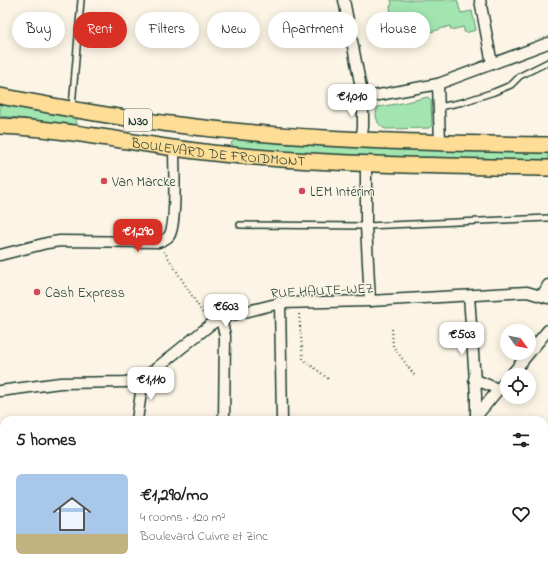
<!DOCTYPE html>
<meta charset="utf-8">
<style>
:root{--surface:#fff;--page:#f2f2f2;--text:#222;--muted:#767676;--accent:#d93025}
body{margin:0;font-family:"Indie Flower",sans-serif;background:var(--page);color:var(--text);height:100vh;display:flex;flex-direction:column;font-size:15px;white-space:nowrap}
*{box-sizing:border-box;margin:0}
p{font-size:13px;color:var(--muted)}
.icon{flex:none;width:22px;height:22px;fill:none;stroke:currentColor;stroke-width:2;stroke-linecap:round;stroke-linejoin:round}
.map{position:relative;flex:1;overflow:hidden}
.details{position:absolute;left:0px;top:416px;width:548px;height:156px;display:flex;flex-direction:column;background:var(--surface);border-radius:12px 12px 0 0;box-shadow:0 2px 10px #0003}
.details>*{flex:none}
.guide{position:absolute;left:12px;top:12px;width:524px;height:36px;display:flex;gap:8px}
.needle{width:26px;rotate:123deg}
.controls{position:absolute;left:500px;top:324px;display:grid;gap:8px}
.controls a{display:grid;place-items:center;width:36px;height:36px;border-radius:50%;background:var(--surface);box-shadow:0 2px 10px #0003;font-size:20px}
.price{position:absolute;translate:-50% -34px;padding:0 9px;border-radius:8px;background:#fff;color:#222;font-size:13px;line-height:26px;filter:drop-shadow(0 1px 2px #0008)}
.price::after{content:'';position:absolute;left:50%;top:24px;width:12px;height:9px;margin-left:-6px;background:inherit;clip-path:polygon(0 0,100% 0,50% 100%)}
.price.current{background:var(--accent);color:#fff}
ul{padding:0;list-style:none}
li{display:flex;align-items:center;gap:12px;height:100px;padding:0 16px}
li span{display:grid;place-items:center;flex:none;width:112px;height:80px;border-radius:6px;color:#555}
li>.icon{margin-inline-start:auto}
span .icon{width:48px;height:48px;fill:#fffc;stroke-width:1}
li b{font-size:17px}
h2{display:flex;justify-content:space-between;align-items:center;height:48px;padding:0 16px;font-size:17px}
.chip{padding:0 14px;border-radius:18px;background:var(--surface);box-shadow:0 2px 10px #0003;font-size:14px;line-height:36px}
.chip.current{background:var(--accent);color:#fff}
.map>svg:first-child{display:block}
.green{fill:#a2e5b0;stroke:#609172}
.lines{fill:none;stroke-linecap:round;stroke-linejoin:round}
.lane-casing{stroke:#1f3d34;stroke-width:8}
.street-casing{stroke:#1f3d34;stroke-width:13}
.primary-casing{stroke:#1f3d34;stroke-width:18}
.path{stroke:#1f3d34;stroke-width:2;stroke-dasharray:1 3;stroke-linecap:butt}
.lane{stroke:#fcf5e5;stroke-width:5}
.street{stroke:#fcf5e5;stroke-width:10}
.primary{stroke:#fedd96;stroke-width:15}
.poi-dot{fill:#d1495b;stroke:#fcf5e5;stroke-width:1.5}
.labels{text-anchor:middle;stroke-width:3;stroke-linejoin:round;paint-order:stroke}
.shield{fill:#fcf5e5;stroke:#617469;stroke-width:1}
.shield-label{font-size:13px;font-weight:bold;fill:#1f3d34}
.street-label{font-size:14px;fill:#1f3d34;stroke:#fcf5e5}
.poi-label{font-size:14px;fill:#1f3d34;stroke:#fcf5e5;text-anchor:start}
</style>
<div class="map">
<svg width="548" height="572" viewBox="0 0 548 572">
<rect width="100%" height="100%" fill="#fcf5e5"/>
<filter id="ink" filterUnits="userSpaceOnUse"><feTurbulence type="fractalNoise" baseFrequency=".025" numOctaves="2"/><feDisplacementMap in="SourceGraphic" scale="8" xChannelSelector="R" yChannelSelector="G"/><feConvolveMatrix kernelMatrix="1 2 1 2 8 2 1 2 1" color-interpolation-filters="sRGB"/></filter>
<g filter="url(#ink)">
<g class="green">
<path d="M391 0H457L461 13 472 11 476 30 465 33 463 27 451 30 450 26 431 32 428 22 393 28 390 6 392 5Z"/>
<path d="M428 97 431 100 432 125 429 128 386 129C378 127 373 115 378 107L402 103Z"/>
<path d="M0 104 77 118 76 128 26 119 0 116Z"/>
<path d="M237 138 548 152V162L336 157 234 149 231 143Z"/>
<path d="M544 516 548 518V572H524L523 568H544Z"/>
<path d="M20 568H60L59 572H20Z"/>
<rect x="390" y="568" width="27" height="4"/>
</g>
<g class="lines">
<defs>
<g id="lane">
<path d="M72 107 81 0"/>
<path d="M439 107 463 102 494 92 511 85 520 76 548 62"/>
<path d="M240 225 366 226 548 218"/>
</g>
<g id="street">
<path d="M344 0 363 98V127L361 139"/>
<path d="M480 0 492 64"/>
<path d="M438 84 440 143"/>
<path d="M363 98 438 84 548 43"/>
<path d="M366 165V226L370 301"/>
<path d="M0 255 47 243 60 241 158 242C161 241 167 239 169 236 177 225 174 166 174 149"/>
<path d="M469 296 476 395V417"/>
<path d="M542 296 548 285"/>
<path d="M280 303 282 420"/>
<path d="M221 318 225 336 224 420"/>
<path d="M511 375 548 330"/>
<path d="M474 379 498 389"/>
<path d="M0 391 60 383 125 382 143 379 210 325 221 318 280 303 370 301 527 292 548 298"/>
<path d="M475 418 507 379"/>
<path d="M137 420 143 379"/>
<path d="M544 450 548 451"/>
<path d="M544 477 548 468"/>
<path d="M286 568V572"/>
<path d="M123 572V568"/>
<path d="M153 572 156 568"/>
<path d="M358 572 365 569"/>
<path d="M461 572 464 568"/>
</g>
<g id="primary">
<path d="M0 96C57 107 113 117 170 124 295 140 422 143 548 145"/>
<path id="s1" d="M0 126C74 129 148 147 222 154 330 165 439 166 548 168"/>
</g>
</defs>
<use href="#lane" class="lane-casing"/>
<use href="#street" class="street-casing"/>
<use href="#primary" class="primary-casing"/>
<g class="path">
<path d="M164 251 204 315"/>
<path d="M299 314 303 359 330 380"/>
<path d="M392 329 393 346 415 376"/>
</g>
<use href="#lane" class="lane"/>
<use href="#street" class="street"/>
<use href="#primary" class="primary"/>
</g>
</g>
<g class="poi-dot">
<circle cx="104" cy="181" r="4"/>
<circle cx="302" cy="191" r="4"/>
<circle cx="37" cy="292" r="4"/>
</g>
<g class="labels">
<rect class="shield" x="124" y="109" width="28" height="22" rx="3"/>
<g class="shield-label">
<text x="138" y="125">N30</text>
</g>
<g class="street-label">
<text dy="5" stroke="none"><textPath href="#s1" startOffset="220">BOULEVARD DE FROIDMONT</textPath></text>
<text transform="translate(322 290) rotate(-3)" y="5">RUE HAUTE-WEZ</text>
</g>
<g class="poi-label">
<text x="112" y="186">Van Marcke</text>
<text x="310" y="196">LEM Intérim</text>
<text x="45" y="297">Cash Express</text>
</g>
</g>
</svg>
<div class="controls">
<a><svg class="needle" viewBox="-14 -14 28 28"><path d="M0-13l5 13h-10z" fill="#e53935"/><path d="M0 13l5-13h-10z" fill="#767676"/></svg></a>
<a><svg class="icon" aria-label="locate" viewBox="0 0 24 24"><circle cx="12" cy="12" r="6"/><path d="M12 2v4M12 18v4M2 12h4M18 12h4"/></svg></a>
</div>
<b class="price" style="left:352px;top:118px">€1,010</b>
<b class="price current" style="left:138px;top:253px">€1,290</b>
<b class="price" style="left:226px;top:328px">€603</b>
<b class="price" style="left:462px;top:356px">€503</b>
<b class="price" style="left:151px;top:401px">€1,110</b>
<div class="guide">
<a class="chip">Buy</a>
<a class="chip current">Rent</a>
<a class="chip">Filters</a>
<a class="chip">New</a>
<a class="chip">Apartment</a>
<a class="chip">House</a>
</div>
<section class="details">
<h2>5 homes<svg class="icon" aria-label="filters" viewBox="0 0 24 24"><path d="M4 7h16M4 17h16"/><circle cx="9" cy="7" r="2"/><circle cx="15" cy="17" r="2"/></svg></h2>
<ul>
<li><span style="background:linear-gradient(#a9c7e8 75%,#c2b280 0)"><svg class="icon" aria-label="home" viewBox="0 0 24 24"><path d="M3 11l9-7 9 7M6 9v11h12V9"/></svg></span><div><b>€1,290/mo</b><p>4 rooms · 120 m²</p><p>Boulevard Cuivre et Zinc</p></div><svg class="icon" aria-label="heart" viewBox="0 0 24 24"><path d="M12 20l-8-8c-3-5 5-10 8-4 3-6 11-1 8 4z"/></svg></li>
</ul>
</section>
</div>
